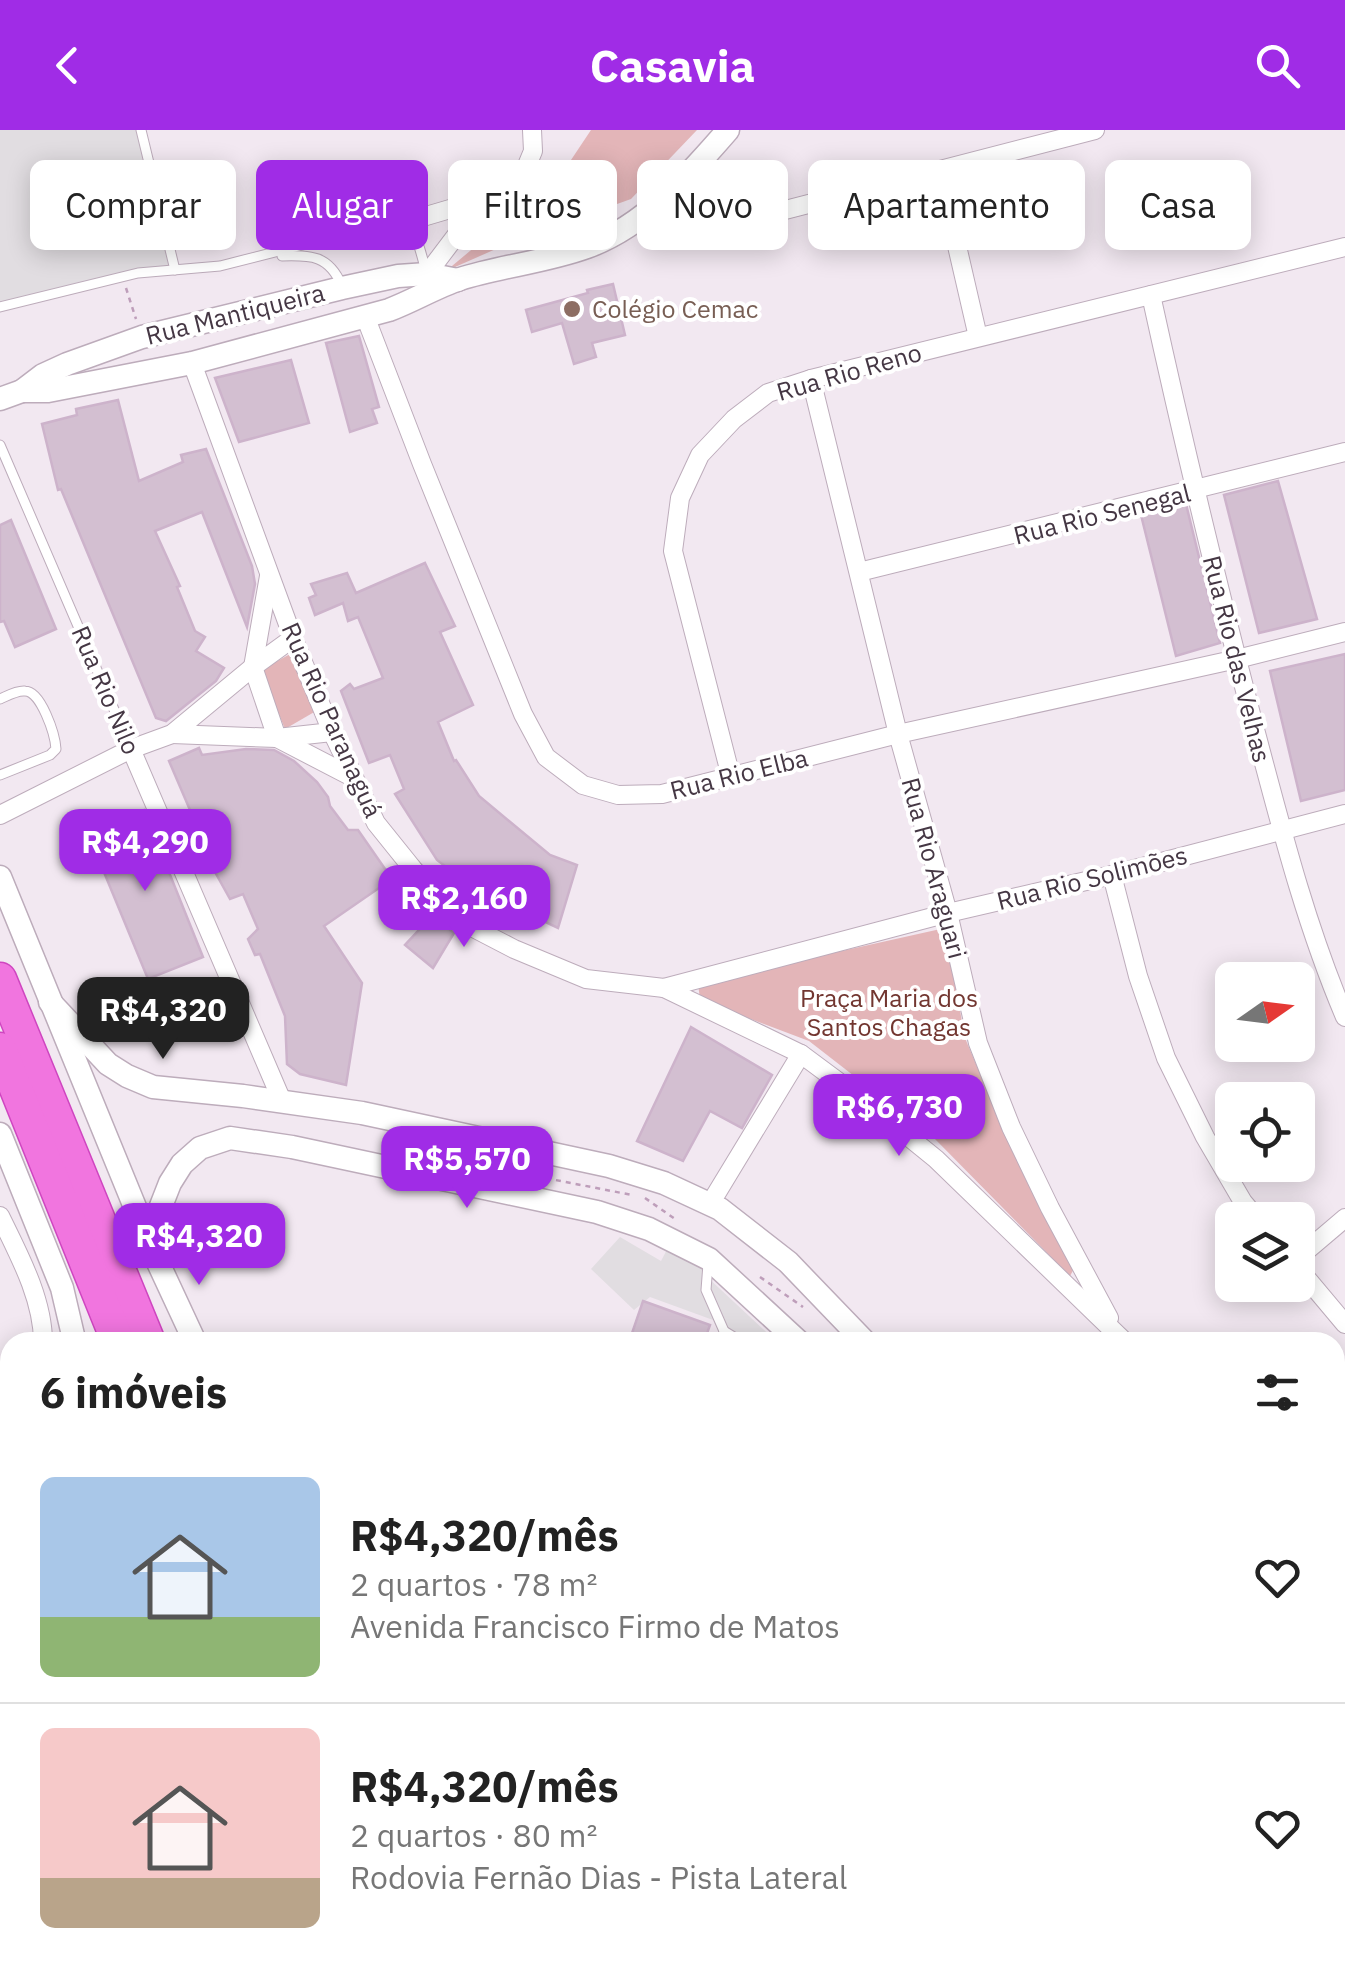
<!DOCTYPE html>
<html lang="pt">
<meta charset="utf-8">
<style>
:root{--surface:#fff;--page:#f2f2f2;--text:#222;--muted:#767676;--line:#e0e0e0;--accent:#a02ce6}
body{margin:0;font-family:"IBM Plex Sans",sans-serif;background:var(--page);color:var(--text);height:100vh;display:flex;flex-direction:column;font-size:38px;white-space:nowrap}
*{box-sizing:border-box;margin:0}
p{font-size:32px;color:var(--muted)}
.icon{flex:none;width:55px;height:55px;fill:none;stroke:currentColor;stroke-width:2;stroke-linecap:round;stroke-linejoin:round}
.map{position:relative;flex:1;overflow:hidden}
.sheet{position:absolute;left:0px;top:1202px;width:1345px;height:642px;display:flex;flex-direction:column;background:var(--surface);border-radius:30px 30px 0 0;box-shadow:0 5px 25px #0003}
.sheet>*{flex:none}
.banner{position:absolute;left:30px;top:30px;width:1285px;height:90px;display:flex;gap:20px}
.needle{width:65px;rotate:76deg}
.buttons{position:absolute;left:1215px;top:832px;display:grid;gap:20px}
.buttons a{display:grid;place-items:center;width:100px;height:100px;border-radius:15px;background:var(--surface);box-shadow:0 5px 25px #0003;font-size:50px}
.price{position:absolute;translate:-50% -85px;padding:0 22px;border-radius:20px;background:var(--accent);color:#fff;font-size:32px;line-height:65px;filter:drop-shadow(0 2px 5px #0008)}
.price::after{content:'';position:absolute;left:50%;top:60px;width:30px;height:22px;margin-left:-15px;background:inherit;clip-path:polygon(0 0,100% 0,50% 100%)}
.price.on{background:#222;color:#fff}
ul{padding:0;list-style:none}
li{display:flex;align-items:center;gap:30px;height:250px;padding:0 40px}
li+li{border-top:2px solid var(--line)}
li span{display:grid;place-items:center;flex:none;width:280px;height:200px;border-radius:15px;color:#555}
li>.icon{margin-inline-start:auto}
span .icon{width:120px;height:120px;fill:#fffc;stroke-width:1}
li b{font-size:42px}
h2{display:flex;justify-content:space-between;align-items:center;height:120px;padding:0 40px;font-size:42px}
.tag{padding:0 35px;border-radius:15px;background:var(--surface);box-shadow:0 5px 25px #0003;font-size:35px;line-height:90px}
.tag.on{background:var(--accent);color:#fff}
header{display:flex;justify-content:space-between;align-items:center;height:130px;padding:0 40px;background:var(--accent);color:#fff;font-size:45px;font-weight:800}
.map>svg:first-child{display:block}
.green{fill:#e3b5b8}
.parking{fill:#e1dde1}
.building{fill:#d3bfd1;stroke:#cdb3cb;stroke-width:2.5}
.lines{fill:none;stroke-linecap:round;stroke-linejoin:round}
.service-casing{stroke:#bdacbb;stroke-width:11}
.minor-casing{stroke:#bdacbb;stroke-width:20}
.tertiary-casing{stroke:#bdacbb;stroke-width:25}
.motorway-casing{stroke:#cf46c0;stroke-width:35}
.path{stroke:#be9eba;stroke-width:2.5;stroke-dasharray:5 5;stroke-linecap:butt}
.service{stroke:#fff;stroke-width:9}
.minor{stroke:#fff;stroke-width:18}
.tertiary{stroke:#fff;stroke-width:22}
.motorway{stroke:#f175df;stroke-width:32}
.education-dot{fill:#8d6e63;stroke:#fff;stroke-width:4}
.labels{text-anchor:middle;stroke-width:8;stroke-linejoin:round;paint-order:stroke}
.education-label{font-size:25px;fill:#785e54;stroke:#fff;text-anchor:start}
.street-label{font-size:25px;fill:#453744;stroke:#fff}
.park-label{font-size:25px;fill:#723630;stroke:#fff}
</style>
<header><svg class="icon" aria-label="back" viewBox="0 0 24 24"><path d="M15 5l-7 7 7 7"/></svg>Casavia<svg class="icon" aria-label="search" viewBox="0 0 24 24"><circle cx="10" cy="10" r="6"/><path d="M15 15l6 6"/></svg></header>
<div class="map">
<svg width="1345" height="1843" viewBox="0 0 1345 1843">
<rect width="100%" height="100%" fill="#f2e8f1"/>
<g class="green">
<path d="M591 0H697L631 69 514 111 446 141 561 45Z"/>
<path d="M292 523 316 581 285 599 261 540Z"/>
<path d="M945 798 965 908 1008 1010 1076 1135 1070 1146 934 1008 809 911 700 870 698 853Z"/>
<path d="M372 1835H593L595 1843H358L357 1839Z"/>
<path d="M605 1835H773L775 1843H607Z"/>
</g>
<g class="parking">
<path d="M0 0H141L176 134 0 173Z"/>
<path d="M620 1107 661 1131 672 1110 709 1129 704 1144 777 1212H723L713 1190 650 1167 634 1180 591 1139Z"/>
</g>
<g class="building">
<path d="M613 154 625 205 592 213 596 227 574 234 562 193 532 202 526 180 588 163 587 160Z"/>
<path d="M359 206 379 277 372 279 377 293 350 302 326 213Z"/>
<path d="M291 230 309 293 239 312 215 248Z"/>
<path d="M118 270 139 351 183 332 181 325 206 319 252 436 255 454 247 497 202 382 155 401 180 456 177 457 195 501 205 507 196 521 224 538 216 551 166 591 156 588 61 359 58 360 42 294 77 285 76 279Z"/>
<path d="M1278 351 1317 489 1259 503 1224 365Z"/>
<path d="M1186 374 1220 513 1176 526 1141 385Z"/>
<path d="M11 390 56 499 15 517 4 491 0 492V395Z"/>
<path d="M425 433 455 496 440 502 473 575 438 592 454 631 456 630 479 666 550 725 577 735 558 798 503 772 500 778 437 730 395 664 404 659 390 625 369 633 341 561 350 554 354 559 383 548 358 487 348 491 343 473 315 485 309 468 316 465 311 454 347 443 356 463Z"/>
<path d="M1345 524V660L1301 671 1270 541Z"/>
<path d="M199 618 202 625 246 619 274 620 294 631 317 652 328 667 330 676 348 700H358L392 749 324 796 362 853 346 955 300 944 287 934 285 886 260 824 255 825 248 809 258 799 243 764 230 769 210 733 218 728 204 692 196 694 169 631Z"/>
<path d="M144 680 203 827 148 849 87 701Z"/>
<path d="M432 786 454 803 433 838 405 815Z"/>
<path d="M691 897 772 945 742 998 710 981 683 1031 637 1011Z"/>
<path d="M643 1171 710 1195 704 1212H629Z"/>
</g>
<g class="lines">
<defs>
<g id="service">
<path d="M141 0 175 140"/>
<path d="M282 126C311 125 329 125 342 156"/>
<path d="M0 177 138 143 220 136 373 97C417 93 415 102 426 141"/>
<path d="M0 315 131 619"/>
<path d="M0 569C7 566 17 560 25 561 41 561 55 604 56 619L50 625 0 645"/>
<path d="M708 1134 706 1160 724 1201V1212"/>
<path d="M724 1201 742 1212"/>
</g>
<g id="minor">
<path d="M635 90 669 101H704L1095 0"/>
<path d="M399 94 484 69 523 45 533 21 532 0"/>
<path d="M954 103 978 207"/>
<path d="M427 144 483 70"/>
<path d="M1151 165C1182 307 1216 448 1252 588 1279 689 1304 791 1345 887"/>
<path d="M365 186 422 334 523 584 546 627 583 655 618 665 662 664 898 604 1237 529 1345 502"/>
<path d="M192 233 293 508 332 602 376 693 413 739 462 792 514 819 586 849 664 858 801 924 867 973 936 1029 1125 1212"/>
<path d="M811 249 898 604 948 783 978 913 1011 997 1050 1078 1109 1188"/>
<path d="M859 442 1345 322"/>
<path d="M269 446 253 537 277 608 354 648"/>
<path d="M172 604 277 608 332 602"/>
<path d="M131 619 282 971"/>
<path d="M731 647 673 421 680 368 700 325 734 289 768 263 811 249 1345 117"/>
<path d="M0 685 131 619 172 604 253 537 293 508"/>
<path d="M1112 745 1138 846 1166 928 1205 1007 1243 1072 1258 1090"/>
<path d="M664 858 948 783 1112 745 1345 684"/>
<path d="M710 1074 801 924"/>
<path d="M0 1086C19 1125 43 1169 43 1212"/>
<path d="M1298 1128 1345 1088"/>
<path d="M1298 1138 1345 1194"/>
<path d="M0 1304 10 1295"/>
<path d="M1335 1423 1345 1409"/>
<path d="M0 1447 10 1453"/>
<path d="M0 1771 10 1796"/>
<path d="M26 1835 29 1843"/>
<path d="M1230 1835 1244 1843"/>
<path d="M1019 1843 1022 1835"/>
</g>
<g id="tertiary">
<path d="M22 261H48L192 233 389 180C413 171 436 157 460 149 501 136 546 132 587 117 645 96 689 45 728 0"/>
<path d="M0 269 22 261 43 245 67 234 142 207 342 158 398 146 427 144 458 150"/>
<path d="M0 747 155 1126 195 1212"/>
<path d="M50 872 108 934 127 946 153 957 243 966 362 983 609 1036 664 1053 720 1079 788 1132 865 1212"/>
<path d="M0 1004 62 1158 73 1205V1212"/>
<path d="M415 1044 407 1021 411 1012 424 1008H444"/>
<path d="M155 1126 161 1076 170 1053 182 1034 200 1018 230 1008 292 1017 597 1082 649 1099 709 1129 799 1212"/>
<path d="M0 1607 10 1613"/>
<path d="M1335 1624 1345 1630"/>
<path d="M1335 1674 1345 1679"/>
<path d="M0 1725 10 1722"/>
</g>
<g id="motorway">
<path d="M0 849 149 1212"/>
<path d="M0 919 118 1212"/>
<path d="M8 1319H10"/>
<path d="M217 1843 218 1835"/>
<path d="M255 1843 256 1835"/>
<path d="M311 1843 314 1835"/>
</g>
</defs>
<use href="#service" class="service-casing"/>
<use href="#minor" class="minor-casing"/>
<use href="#tertiary" class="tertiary-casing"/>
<use href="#motorway" class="motorway-casing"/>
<g class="path">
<path d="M126 158 136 189"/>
<path d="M448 1029 632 1065"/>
<path d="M645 1068 675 1089"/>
<path d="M760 1147 803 1177"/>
</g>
<use href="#service" class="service"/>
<use href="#minor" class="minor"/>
<use href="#tertiary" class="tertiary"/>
<use href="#motorway" class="motorway"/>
</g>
<circle class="education-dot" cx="572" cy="179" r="10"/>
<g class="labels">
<g class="education-label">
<text x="592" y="188">Colégio Cemac</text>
</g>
<g class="street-label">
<text transform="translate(235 184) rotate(-14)" y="9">Rua Mantiqueira</text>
<text transform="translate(849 242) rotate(-16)" y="9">Rua Rio Reno</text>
<text transform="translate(1102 384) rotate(-14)" y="9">Rua Rio Senegal</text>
<text transform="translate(1237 529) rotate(76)" y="9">Rua Rio das Velhas</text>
<text transform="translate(106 560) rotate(67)" y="9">Rua Rio Nilo</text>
<text transform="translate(332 590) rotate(66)" y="9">Rua Rio Paranaguá</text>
<text transform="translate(739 644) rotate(-14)" y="9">Rua Rio Elba</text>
<text transform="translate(934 738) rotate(75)" y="9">Rua Rio Araguari</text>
<text transform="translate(1092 748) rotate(-14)" y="9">Rua Rio Solimões</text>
</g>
<g class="park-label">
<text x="889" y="877">Praça Maria dos<tspan x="889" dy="29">Santos Chagas</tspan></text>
</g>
</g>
</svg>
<div class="buttons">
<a><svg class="needle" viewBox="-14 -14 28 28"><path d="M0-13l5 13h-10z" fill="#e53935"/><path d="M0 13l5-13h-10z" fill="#767676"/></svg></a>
<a><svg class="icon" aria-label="locate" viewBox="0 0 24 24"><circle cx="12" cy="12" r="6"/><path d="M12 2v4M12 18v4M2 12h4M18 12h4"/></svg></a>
<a><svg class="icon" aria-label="layers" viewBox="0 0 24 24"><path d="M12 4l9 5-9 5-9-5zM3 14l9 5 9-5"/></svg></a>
</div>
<b class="price" style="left:145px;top:764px">R$4,290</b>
<b class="price" style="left:464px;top:820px">R$2,160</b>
<b class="price on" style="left:163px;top:932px">R$4,320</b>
<b class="price" style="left:899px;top:1029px">R$6,730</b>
<b class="price" style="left:467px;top:1081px">R$5,570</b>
<b class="price" style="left:199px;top:1158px">R$4,320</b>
<div class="banner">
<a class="tag">Comprar</a>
<a class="tag on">Alugar</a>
<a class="tag">Filtros</a>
<a class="tag">Novo</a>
<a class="tag">Apartamento</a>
<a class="tag">Casa</a>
</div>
<section class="sheet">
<h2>6 imóveis<svg class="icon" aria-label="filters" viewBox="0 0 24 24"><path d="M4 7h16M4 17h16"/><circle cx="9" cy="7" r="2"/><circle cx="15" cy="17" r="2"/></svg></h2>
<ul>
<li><span style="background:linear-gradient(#a9c7e8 70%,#8fb573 0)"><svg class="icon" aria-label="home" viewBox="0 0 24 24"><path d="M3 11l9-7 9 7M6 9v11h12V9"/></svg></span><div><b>R$4,320/mês</b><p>2 quartos · 78 m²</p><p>Avenida Francisco Firmo de Matos</p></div><svg class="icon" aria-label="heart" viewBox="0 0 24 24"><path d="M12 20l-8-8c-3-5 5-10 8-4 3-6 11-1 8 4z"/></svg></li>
<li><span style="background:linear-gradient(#f6c9c9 75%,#b9a48a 0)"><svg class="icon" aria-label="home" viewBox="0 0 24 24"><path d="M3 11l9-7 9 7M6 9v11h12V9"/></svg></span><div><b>R$4,320/mês</b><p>2 quartos · 80 m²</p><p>Rodovia Fernão Dias - Pista Lateral</p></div><svg class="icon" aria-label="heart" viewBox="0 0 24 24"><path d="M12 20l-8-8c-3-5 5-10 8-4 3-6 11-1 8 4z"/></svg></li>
</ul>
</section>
</div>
